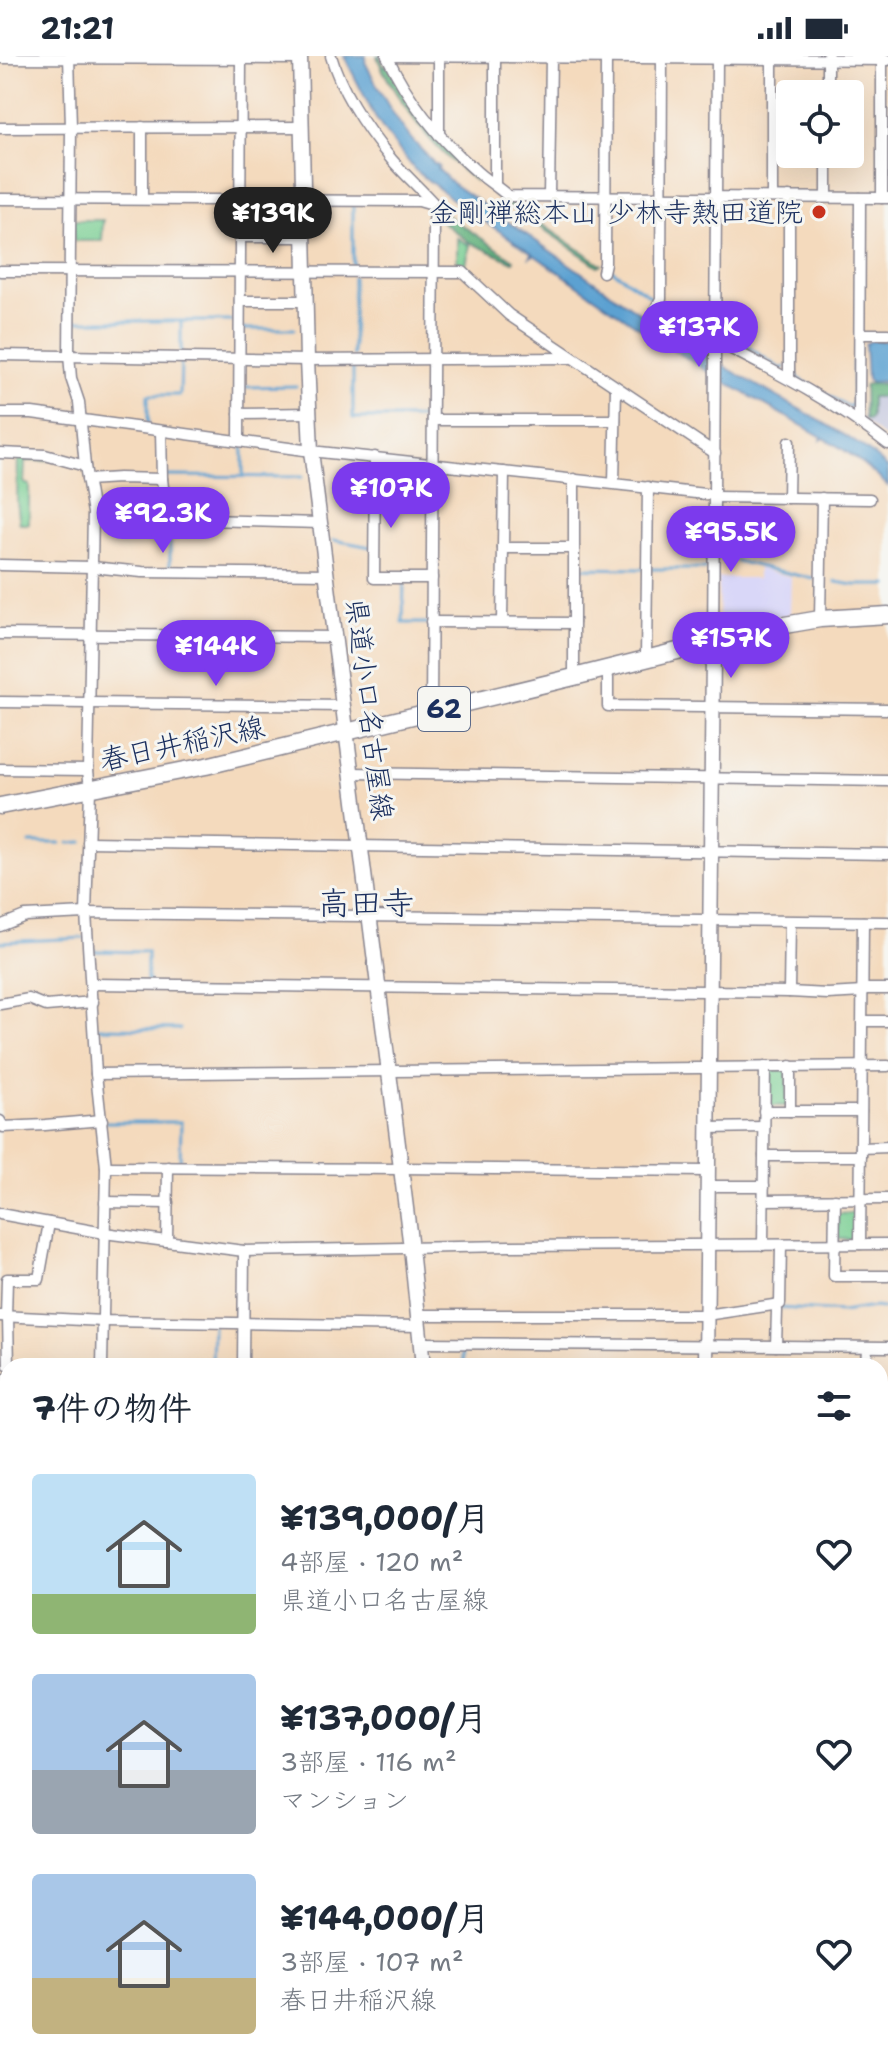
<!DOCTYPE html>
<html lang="ja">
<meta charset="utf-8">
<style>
:root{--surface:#fff;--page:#f2f2f3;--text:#1f2937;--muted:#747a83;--accent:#7c3aed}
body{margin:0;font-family:"Shantell Sans","Klee One",sans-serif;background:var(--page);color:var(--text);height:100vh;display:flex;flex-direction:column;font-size:30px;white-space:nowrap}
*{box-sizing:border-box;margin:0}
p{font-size:26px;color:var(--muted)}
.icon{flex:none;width:44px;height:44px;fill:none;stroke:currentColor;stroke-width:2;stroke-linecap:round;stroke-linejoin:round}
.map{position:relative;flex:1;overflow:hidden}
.sheet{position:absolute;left:0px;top:1302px;width:888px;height:712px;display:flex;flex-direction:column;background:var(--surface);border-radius:24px 24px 0 0;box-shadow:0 8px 32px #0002}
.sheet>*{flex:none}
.controls{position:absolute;left:776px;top:24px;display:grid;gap:16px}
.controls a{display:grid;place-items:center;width:88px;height:88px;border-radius:8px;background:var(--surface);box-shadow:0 8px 32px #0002;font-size:40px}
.price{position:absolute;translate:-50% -68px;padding:0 18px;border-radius:28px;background:var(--accent);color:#fff;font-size:26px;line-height:52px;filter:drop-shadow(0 2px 4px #0008)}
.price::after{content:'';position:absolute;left:50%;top:48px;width:24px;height:18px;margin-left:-12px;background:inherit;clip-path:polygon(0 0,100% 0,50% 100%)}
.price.active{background:#222;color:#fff}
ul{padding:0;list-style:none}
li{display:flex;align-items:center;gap:24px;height:200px;padding:0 32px}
li span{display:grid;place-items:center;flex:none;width:224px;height:160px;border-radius:8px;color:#555}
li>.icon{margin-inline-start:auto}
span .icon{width:96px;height:96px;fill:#fffc;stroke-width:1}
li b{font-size:34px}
h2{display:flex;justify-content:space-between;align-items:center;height:96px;padding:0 32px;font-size:34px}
.status{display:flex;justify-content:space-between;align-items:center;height:56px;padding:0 40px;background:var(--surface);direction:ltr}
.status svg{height:22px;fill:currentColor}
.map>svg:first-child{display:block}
.built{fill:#d9d7f8}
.industrial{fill:#c0c2dd}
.green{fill:#78ce92;stroke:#4a7e78;stroke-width:2}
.forest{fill:#62b17c;stroke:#3e706d;stroke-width:2}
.water{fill:#5ca1d1;stroke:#3c6898;stroke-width:2}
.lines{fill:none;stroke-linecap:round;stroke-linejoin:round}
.stream{stroke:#5ca1d1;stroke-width:3}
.minor-casing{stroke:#88848e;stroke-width:13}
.tertiary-casing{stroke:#88848e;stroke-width:17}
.secondary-casing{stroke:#88848e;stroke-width:17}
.primary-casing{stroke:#88848e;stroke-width:19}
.minor{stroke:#fff;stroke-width:10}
.tertiary{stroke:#fff;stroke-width:14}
.secondary{stroke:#fff;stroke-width:14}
.primary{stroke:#fff;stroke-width:16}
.poi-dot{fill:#c8321e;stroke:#f6f6f2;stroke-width:3}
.labels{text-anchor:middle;stroke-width:6;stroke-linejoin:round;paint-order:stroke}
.shield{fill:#f6f6f2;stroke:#5d6b8a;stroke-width:2}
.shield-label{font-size:26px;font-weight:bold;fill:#1b2f5e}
.poi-label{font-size:28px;fill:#1b2f5e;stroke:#f6f6f2;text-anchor:end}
.street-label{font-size:28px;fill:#1b2f5e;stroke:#f6f6f2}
.quarter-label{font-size:32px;fill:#1b2f5e;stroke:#f6f6f2}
</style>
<div class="status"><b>21:21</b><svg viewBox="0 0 49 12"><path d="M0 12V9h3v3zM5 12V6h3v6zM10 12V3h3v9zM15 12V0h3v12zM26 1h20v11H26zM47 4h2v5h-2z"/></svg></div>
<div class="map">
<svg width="888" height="2014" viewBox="0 0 888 2014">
<rect width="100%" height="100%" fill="#f6f6f2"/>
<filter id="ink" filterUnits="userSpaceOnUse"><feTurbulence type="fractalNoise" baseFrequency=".0125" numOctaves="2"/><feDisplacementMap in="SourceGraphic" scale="16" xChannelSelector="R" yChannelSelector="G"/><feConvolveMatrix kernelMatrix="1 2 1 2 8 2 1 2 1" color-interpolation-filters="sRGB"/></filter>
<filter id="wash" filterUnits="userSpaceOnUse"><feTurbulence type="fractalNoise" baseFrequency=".006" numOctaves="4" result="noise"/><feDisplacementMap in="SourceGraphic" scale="32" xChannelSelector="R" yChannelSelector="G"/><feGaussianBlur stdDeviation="1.8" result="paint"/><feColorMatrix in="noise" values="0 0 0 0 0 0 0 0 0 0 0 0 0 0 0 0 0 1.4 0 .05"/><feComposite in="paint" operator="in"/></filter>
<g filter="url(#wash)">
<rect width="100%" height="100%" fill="#f4dabd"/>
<path class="built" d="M758 512 791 521 790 558 719 575 718 522H758Z"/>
<path class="industrial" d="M867 327H888V384L863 365V331Z"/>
<g class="green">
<path d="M74 164H103L102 185H74Z"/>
<path d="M457 182 470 189 465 213H457Z"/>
<path d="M18 400 48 402 47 405H25L24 427 29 429V468H20L17 446Z"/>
<path d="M772 1014H784L787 1016V1050H768L769 1017Z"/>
<path d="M856 1157V1180L853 1184 840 1183 838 1181V1158Z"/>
<rect x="0" y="1444" width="8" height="42"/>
</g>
<g class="forest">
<path d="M377 0H380L384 10 387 9 423 66 448 95 476 121 475 125C441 98 421 76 398 40 390 27 381 14 377 0Z"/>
<path d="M493 139 501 141 601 208 598 210Z"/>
<path d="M442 156 514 204 513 206 469 186 441 165 439 160Z"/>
<path d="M867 328H888V341H871V361L869 364H865L864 331Z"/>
</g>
<g class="water">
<path d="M344 0H366L365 6C378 32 391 57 409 80 417 91 427 98 435 109L437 108 439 110 437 112 452 127 653 266 701 295 703 293 706 295 705 298C736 318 768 336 801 354 831 371 863 388 888 412V430C868 411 849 395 824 382L821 384 822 381 718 322 657 283 653 287 651 286 653 281 534 199 530 201 532 197 460 149 415 114 385 76 375 61Z"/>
<path d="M870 285H888V325L870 326 867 324 865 289Z"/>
<path d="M888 1859V1897L880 1903V1863Z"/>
<path d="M880 1923 888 1927V1974L880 1973Z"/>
<path d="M604 2006H690L677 2014H588Z"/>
</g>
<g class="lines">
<g class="stream">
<path d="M353 148V213"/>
<path d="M609 212 656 244"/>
<path d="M353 221V299"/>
<path d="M664 249 705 276H708"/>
<path d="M75 265H236"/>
<path d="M243 273H294"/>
<path d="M726 276 781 313 785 311"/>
<path d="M181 297V265"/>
<path d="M353 307V362H431"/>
<path d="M794 312 798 322 849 351 853 348V305"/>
<path d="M243 333V331L296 330"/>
<path d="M148 368V339H180L181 306"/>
<path d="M166 420 302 421"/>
<path d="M243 420V390"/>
<path d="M170 467V513"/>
<path d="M96 474 163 470 164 467"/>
<path d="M334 484 371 491"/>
<path d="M718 500 731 503"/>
<path d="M736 505 814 523"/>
<path d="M577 512 643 513"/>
<path d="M650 513H706"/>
<path d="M404 526 403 567H427"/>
<path d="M836 526 855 529H888"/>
<path d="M30 787H60"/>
<path d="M68 787 82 786"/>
<path d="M0 886 84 882"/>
<path d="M95 895 147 896V925H149"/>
<path d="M98 972 180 973"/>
<path d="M106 1066H181L180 1107"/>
<path d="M780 1252 842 1256 874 1251 888 1253"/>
<path d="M462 1291 464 1310"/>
<path d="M212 1310 213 1270"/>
<path d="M880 1806 888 1802"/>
<path d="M91 2010V2006"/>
<path d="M281 2012 309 2013"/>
<path d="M233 2014V2006"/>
<path d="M484 2014 497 2007"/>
</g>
</g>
</g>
<g filter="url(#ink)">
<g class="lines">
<defs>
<g id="minor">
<path d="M69 0 71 71 69 299 71 322 79 346 85 410 93 457 88 714 90 733 86 857 96 1018 106 1111 102 1310"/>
<path d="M331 0C342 38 366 73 392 104 406 120 422 134 436 150L444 155"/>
<path d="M387 0C408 44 437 81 474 113 484 123 497 130 508 140L888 142"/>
<path d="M387 0 888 4"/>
<path d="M495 0V129"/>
<path d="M772 0V141"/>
<path d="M0 2 300 3"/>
<path d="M828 38V0"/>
<path d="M142 71V143"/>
<path d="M0 72 302 71"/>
<path d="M439 79V0"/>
<path d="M549 140 551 0"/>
<path d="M827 141V98"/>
<path d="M882 142V0"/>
<path d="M0 143 419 145 436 150 434 165 431 656"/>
<path d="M241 181H304"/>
<path d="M0 215 463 216 509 259 715 397"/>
<path d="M603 216 605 207 606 0"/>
<path d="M240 245H306"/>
<path d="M656 252 661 243 662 0"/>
<path d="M860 278H888"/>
<path d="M716 285C776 316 835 346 888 388"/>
<path d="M0 299 307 304 570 302"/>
<path d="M789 323V141"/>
<path d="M0 357H32L311 395 714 439"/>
<path d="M239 358 310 357"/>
<path d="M433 364H615"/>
<path d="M859 368 860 142"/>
<path d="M161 375 162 423 167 463 320 467"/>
<path d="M239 384 241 0"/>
<path d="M0 397 45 399 85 410"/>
<path d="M375 401 374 522H432"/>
<path d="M87 424 119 422 162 423"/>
<path d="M614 427 616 331"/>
<path d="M714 441 870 443"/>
<path d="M788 442 789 386"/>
<path d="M503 492H574"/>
<path d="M0 509 92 511 142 516 327 518"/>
<path d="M820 563 822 442"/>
<path d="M431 566 574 567"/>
<path d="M502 566 504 416"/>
<path d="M0 578 335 581"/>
<path d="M713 590 717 0"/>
<path d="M646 602 648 431"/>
<path d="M574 621V423"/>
<path d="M608 622V650L888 653"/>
<path d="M0 646 343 650"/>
<path d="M0 713 88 714"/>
<path d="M351 717 888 725"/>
<path d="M88 786 888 798"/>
<path d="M0 870 25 860 86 857 888 866"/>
<path d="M92 928 789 936 790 866"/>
<path d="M863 933H888"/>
<path d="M789 936 828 938 863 936"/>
<path d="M0 948 29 943 46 950 93 946"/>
<path d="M863 965H888"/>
<path d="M790 1010V1055"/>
<path d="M96 1018 888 1010"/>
<path d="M764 1055H861"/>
<path d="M0 1065 3 1071 45 1069 102 1064"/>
<path d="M708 1072 764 1071"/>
<path d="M861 1092 888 1091"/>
<path d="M764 1100H861"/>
<path d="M106 1111 401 1113"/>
<path d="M401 1112 707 1115"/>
<path d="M707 1130H764"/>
<path d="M835 1143 834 1220H888"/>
<path d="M763 1144 888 1143"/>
<path d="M105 1146 168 1147"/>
<path d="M0 1158 104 1177 244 1195 510 1190 888 1188"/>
<path d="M167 1185 168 1111"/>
<path d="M860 1188 863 866"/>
<path d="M763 1189 765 1011"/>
<path d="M418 1259H706L780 1248 781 1189"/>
<path d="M0 1260 103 1265 419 1270"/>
<path d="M6 1261 7 1223H39L49 1167"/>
<path d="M8 1261 9 1310"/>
<path d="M421 1287 888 1291"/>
<path d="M776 1290 777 1254"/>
<path d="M243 1310 244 1195"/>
<path d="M866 1310 867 1291"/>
<path d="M0 1323H8"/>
<path d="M880 1347H888"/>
<path d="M880 1387H888"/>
<path d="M0 1390H8"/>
<path d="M0 1424H8"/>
<path d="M880 1437H888"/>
<path d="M0 1498H8"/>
<path d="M880 1507 888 1508"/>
<path d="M0 1568H8"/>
<path d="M880 1640 882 1579"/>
<path d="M880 1663 888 1664"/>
<path d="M880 1725H888"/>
<path d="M880 1763H888"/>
<path d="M0 1783H8"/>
<path d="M0 2014H33"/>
<path d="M96 2014V2006"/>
<path d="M165 2014V2006"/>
<path d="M271 2014V2006"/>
<path d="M323 2014 325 2006"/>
<path d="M402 2014 405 2006"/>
<path d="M499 2014H515"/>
<path d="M518 2014 541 2006"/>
</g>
<g id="tertiary">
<path d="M706 1310 713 596"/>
<path d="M0 1640H8"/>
<path d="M880 1653H888"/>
</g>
<g id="secondary">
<path d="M300 0 307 304 311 395 411 1192 423 1310"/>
<path d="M514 2006 517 2014"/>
</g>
<g id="primary">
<path d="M0 750 206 710 574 621 773 571 820 563 888 559"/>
<path d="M880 2005H888"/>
<path d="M750 2014 788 2006"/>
</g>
</defs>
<use href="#minor" class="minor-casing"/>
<use href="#tertiary" class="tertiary-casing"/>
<use href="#secondary" class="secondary-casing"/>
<use href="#primary" class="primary-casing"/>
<use href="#minor" class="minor"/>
<use href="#tertiary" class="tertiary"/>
<use href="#secondary" class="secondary"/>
<use href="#primary" class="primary"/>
</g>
</g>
<circle class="poi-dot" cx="819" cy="156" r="8"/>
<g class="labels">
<rect class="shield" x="418" y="631" width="52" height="44" rx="6"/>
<g class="shield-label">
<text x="444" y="662">62</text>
</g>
<g class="poi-label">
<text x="803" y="166">金剛禅総本山 少林寺熱田道院</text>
</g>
<g class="street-label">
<text transform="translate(370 653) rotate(83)" y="10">県道小口名古屋線</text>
<text transform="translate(182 687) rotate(-12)" y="10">春日井稲沢線</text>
</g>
<g class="quarter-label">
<text x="366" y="858">高田寺</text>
</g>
</g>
</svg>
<div class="controls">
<a><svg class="icon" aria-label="locate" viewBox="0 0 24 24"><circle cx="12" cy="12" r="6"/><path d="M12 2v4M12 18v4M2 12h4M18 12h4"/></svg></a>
</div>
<b class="price active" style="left:273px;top:199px">¥139K</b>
<b class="price" style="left:699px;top:313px">¥137K</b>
<b class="price" style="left:391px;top:474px">¥107K</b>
<b class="price" style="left:163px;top:499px">¥92.3K</b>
<b class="price" style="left:731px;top:518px">¥95.5K</b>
<b class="price" style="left:731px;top:624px">¥157K</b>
<b class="price" style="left:216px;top:632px">¥144K</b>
<section class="sheet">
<h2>7件の物件<svg class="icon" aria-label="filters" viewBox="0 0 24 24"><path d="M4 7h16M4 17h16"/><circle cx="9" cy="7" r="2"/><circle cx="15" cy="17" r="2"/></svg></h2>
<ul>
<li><span style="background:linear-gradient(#bfe0f5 75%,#8fb573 0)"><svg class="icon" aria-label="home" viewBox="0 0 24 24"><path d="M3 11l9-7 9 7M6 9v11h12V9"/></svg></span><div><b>¥139,000/月</b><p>4部屋 · 120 m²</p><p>県道小口名古屋線</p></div><svg class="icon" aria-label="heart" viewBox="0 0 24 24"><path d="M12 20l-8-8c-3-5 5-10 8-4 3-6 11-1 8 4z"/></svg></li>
<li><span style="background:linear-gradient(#a9c7e8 60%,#9aa5b1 0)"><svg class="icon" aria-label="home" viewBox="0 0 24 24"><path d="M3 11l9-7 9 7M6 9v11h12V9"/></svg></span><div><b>¥137,000/月</b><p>3部屋 · 116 m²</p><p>マンション</p></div><svg class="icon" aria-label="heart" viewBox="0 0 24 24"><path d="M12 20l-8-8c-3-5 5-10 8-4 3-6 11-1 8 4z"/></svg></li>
<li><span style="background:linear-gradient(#a9c7e8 65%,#c2b280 0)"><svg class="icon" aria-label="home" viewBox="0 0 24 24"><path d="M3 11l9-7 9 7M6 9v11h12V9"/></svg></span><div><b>¥144,000/月</b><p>3部屋 · 107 m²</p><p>春日井稲沢線</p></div><svg class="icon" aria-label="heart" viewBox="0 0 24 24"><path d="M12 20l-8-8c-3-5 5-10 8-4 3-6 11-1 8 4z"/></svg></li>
</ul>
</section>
</div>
